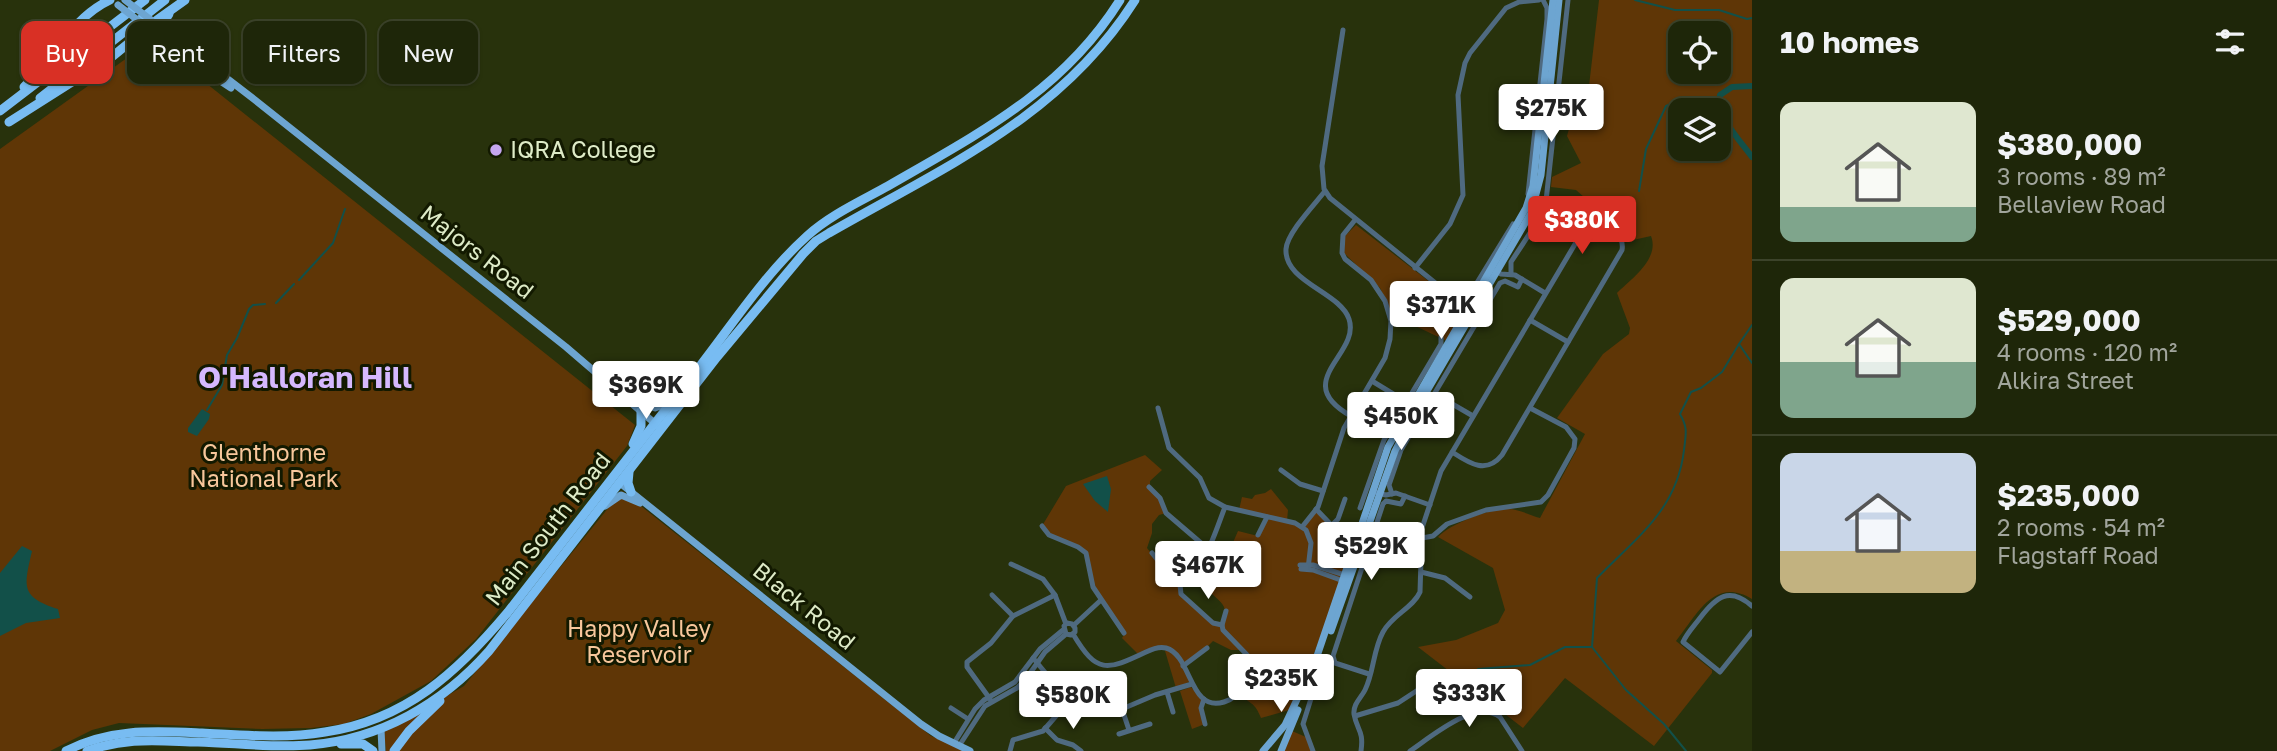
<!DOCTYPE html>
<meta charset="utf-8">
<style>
:root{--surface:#1e2609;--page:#262e12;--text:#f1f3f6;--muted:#a1a59c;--line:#3c432a;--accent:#d93025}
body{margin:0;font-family:"Golos Text",sans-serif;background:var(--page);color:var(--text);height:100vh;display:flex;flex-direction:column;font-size:26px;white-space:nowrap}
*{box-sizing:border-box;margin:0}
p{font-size:23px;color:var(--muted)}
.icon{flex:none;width:38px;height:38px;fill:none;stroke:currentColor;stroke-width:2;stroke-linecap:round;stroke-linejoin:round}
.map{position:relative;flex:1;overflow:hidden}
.drawer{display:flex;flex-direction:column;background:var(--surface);width:525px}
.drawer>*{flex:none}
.banner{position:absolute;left:21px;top:21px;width:665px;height:63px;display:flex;gap:14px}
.fabs{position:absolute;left:1668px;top:21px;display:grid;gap:14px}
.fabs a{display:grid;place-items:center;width:63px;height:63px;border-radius:14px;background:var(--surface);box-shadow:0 2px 5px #0004,0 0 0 2px var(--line);font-size:35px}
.price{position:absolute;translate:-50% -60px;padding:0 16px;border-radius:7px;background:#fff;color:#222;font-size:23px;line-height:46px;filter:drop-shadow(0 2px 4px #0008)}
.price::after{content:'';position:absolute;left:50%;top:42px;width:21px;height:16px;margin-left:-10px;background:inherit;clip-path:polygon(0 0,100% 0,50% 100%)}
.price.selected{background:var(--accent);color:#fff}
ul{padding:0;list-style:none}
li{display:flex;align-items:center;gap:21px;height:175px;padding:0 28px}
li+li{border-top:2px solid var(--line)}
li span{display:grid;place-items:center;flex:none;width:196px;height:140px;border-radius:14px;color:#555}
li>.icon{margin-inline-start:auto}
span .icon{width:84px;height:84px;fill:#fffc;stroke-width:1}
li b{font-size:30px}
h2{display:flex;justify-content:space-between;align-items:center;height:84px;padding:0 28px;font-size:30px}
.chip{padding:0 24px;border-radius:14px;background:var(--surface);box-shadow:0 2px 5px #0004,0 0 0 2px var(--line);font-size:24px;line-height:63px}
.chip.selected{background:var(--accent);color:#fff}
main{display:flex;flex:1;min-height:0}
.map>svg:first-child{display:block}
.green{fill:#5f3606;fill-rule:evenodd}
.water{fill:#125049}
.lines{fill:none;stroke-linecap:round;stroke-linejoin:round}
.stream{stroke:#125049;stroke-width:2}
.river{stroke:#125049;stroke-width:6}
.minor{stroke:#4f6a80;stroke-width:5}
.major{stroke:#6da5d1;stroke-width:7}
.highway{stroke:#78bcf2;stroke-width:9}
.major-bridge{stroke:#6da5d1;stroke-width:7}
.poi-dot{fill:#c5a6f0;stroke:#121900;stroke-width:2.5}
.labels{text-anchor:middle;stroke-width:6;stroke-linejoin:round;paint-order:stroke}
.poi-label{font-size:23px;fill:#deebc7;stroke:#121900;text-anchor:start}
.street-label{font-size:23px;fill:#deebc7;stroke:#121900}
.park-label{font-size:23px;fill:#f8c79b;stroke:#121900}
.district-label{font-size:30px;font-weight:bold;fill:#d5b8fe;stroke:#121900}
</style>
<main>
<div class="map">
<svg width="1752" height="751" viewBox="0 0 1752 751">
<rect width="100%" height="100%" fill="#28320c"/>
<g class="green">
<path d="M1599 0H1752V599C1714 576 1697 615 1676 641L1712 670V673L1654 746 1565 678 1523 728 1418 647 1456 640 1498 623 1505 610 1493 568 1438 537C1450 524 1490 508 1508 509 1518 509 1530 515 1540 518L1585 434 1557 418 1603 354 1629 334 1630 328 1617 293C1631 279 1660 259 1651 236L1633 240 1576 190 1551 187 1552 177 1581 163 1567 136 1572 118 1589 86ZM1680 33H1718V72H1680ZM1680 110H1718V149H1680Z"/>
<path d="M152 40 635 425 627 446 476 639 431 681 371 714 344 724 311 728 262 729 119 723 92 730 50 751H0V149Z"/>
<path d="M1356 225 1453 300 1459 320 1447 341 1392 315 1380 288 1344 253 1345 236Z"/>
<path d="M1145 455 1162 470 1150 481V487L1157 494 1166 513 1159 515 1152 524V533L1147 548 1177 584 1180 590 1213 622 1221 625C1228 606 1225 606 1211 593L1238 531 1258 536 1267 516 1239 510 1242 497 1252 499 1255 495 1265 493 1271 489 1288 510 1287 521 1302 527 1316 509 1337 531 1357 540 1293 709 1261 718C1254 699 1246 704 1240 692L1251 659 1239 650H1231L1213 641 1198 656 1183 666 1191 681 1176 688 1165 651 1167 648 1160 647 1139 655 1122 638 1124 635 1093 587 1086 553 1049 535 1042 526 1066 486Z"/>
<path d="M622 491 931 736 972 751H386L384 732 464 686Z"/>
<path d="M1191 687 1203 700 1201 704 1205 724 1192 729 1180 691Z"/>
<path d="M1292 731 1306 737 1311 751H1284Z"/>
</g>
<g class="water">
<path d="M202 409 210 414 209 419 197 436 188 432V428Z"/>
<path d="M1107 476 1111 489 1108 512 1095 501 1083 484Z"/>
<path d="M22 546 32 551C24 586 20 597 58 609L60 618 26 623 0 636V573Z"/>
</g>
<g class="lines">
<g class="stream">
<path d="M1635 0 1675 10H1719L1747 19 1752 18"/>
<path d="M1639 191 1646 149 1666 106 1681 100H1708L1718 110"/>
<path d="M299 280 333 243 345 209"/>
<path d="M276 303 294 284"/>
<path d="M1752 325 1739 344 1752 363"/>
<path d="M207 410 222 385 227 355 237 338 249 309 253 305 265 304"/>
<path d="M1478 669 1530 665 1565 647H1591"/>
<path d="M1686 751 1664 724 1626 690 1592 647 1597 578C1637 537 1677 510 1684 450 1686 433 1688 428 1680 414L1691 392 1701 388 1722 372 1739 344"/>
</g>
<path class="river" d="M1752 86 1732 87 1720 95C1717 118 1739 139 1752 157"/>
<g class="minor">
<path d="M1343 30 1322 166 1324 189 1330 198 1454 298 1461 313 1467 316"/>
<path d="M1325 191C1315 204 1287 233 1286 249 1284 282 1340 292 1349 319 1361 355 1289 381 1351 416"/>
<path d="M1528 194 1547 19V8L1543 0"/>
<path d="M1415 268 1450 224 1463 195 1458 95 1465 63 1470 53 1506 8 1519 2 1539 0"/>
<path d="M1495 271 1501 274 1515 275 1545 293"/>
<path d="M1511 274V262L1545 210 1568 0"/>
<path d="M1458 304 1465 302 1467 299 1513 224"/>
<path d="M1530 320 1568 342"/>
<path d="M1372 381 1408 403"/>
<path d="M1435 394 1473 416"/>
<path d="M1158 408 1169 448 1200 478 1209 498 1225 507 1295 523 1306 530 1311 543 1308 569"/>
<path d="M1281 470 1300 484 1323 491"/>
<path d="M1149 487 1160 498 1166 513 1208 549"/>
<path d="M1373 492 1386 495 1396 493 1430 505"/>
<path d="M1392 494 1389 485 1401 450 1500 283 1505 281 1518 287 1522 279"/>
<path d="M1360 508 1384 440 1441 344V337"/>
<path d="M1316 509 1337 531 1349 535"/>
<path d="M1332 525 1338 519 1345 499"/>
<path d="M1042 526 1049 535 1078 547 1086 553 1093 587 1124 633"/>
<path d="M1302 527 1318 507 1344 428 1385 358 1390 339 1391 321 1385 301 1371 280 1345 259 1342 253 1343 235 1355 220"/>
<path d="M1258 535 1267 517"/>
<path d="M1422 538 1433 536 1447 524 1486 510 1541 502 1548 495 1574 448 1575 439 1566 427 1530 408"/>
<path d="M1152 553 1177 584C1199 588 1218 524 1225 507"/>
<path d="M1011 564 1043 579 1055 595 1066 624"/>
<path d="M1300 565H1313L1348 576"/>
<path d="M1301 569 1313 570 1346 582"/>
<path d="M1421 572 1445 578 1470 597"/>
<path d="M1180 585 1181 594 1213 623 1222 625"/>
<path d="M992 595 1013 616"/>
<path d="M1752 606C1729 586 1716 597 1700 618 1694 626 1687 633 1683 642L1720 672 1752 632"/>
<path d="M1074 625 1101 600"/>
<path d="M1073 634C1097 674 1106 671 1146 652 1152 649 1159 646 1166 648 1192 655 1189 713 1224 702 1234 699 1239 694 1243 685 1246 676 1252 668 1251 659L1223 630 1222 625 1226 611"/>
<path d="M1033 658 1069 701 1100 709H1122L1155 695 1192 684"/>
<path d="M1183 666 1207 648"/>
<path d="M1369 674 1335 663 1333 656 1383 504 1386 501 1401 504 1405 496"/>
<path d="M1167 692 1173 712"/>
<path d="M990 699 967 667V662L991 643 1013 616 1055 595"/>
<path d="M1204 699 1201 708 1205 724"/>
<path d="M951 708 968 719"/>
<path d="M1122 709 1129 730"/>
<path d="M1355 716 1398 703 1424 686"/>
<path d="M1045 728 1057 740 1073 745 1081 751"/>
<path d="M1119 734 1150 724"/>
<path d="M954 743 975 709 984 700 1015 682 1040 649 1063 630"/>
<path d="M959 746 985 706 1017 688 1026 679 1045 652 1066 634 1071 635 1075 632V628L1072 624 1067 623 1064 626 1066 634"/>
<path d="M1010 751 1013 740 1043 731 1069 701"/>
<path d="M1313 751 1303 724 1315 686"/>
<path d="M1361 751C1364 730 1357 731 1354 714 1353 704 1361 698 1365 690 1374 672 1373 650 1383 632 1392 615 1413 608 1420 592L1422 528 1441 471 1591 217 1596 215C1608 223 1625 235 1622 250L1502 455C1486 475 1469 463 1452 452"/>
<path d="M1410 751C1431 737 1476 698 1500 717L1522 751"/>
</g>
<g class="major">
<path d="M151 20 255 100 566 347 658 426"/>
<path d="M144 26 187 59 231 88"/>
<path d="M615 384 645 405 655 408 663 405 681 386"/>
<path d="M620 483 921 724 939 736 970 751"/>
<path d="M605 506 621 495 640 503"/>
<path d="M1331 631 1395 451 1417 408 1531 213 1541 175 1559 0"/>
<path d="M381 729 382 751"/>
<path d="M1263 751 1285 725 1316 659 1388 447 1526 208 1533 186 1553 0"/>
<path d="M1281 751 1298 710"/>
</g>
<g class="highway">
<path d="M164 30 163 23 169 14"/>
<path d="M24 87C52 59 73 17 110 0"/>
<path d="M40 98 165 0"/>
<path d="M0 111 145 0"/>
<path d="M9 122 113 56 157 20 185 0"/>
<path d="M633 444 641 426V411"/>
<path d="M629 472 628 483 631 492"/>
<path d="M341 744H363L373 751"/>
<path d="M66 751C110 728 154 731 202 733 243 735 285 739 325 732 406 720 458 672 508 612 572 530 635 448 700 366 734 322 766 273 807 236 830 215 861 201 888 186 978 134 1063 91 1120 0"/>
<path d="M87 751C127 737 157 741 198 742 235 743 273 748 310 745 381 739 442 704 489 651L717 357 803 254 816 241 829 233C944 167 1061 117 1135 0"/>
<path d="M394 751 409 731 440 701"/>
</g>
<g class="major-bridge">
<path d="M125 0 151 20"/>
<path d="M118 5 144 25"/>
</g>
</g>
<circle class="poi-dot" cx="496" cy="150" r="7"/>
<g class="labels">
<g class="poi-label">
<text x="510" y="158">IQRA College</text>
</g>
<g class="street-label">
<text transform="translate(477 252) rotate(38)" y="8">Majors Road</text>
<text transform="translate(548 529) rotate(-52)" y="8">Main South Road</text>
<text transform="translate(804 606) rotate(39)" y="8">Black Road</text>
</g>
<g class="park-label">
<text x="264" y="461">Glenthorne<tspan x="264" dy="26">National Park</tspan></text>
<text x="639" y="637">Happy Valley<tspan x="639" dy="26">Reservoir</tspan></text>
</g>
<g class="district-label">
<text x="305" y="388">O'Halloran Hill</text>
</g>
</g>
</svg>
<div class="fabs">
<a><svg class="icon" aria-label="locate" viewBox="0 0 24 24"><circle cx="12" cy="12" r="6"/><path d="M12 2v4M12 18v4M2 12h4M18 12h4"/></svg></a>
<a><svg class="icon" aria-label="layers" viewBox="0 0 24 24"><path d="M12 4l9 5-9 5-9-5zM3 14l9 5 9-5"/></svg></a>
</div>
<b class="price" style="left:1551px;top:144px">$275K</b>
<b class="price selected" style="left:1582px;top:256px">$380K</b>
<b class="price" style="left:1441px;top:341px">$371K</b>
<b class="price" style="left:646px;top:421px">$369K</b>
<b class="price" style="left:1401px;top:452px">$450K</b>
<b class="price" style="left:1371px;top:582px">$529K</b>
<b class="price" style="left:1208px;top:601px">$467K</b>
<b class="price" style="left:1281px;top:714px">$235K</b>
<b class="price" style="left:1469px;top:729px">$333K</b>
<b class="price" style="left:1073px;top:731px">$580K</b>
<div class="banner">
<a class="chip selected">Buy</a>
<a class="chip">Rent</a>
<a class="chip">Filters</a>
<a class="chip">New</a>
</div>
</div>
<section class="drawer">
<h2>10 homes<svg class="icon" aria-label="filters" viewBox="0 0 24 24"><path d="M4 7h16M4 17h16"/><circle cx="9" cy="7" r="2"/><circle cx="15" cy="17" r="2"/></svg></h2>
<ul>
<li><span style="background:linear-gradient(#dfe7d0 75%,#7fa58c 0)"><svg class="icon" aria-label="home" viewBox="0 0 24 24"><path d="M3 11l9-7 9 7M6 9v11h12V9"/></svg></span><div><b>$380,000</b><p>3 rooms · 89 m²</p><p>Bellaview Road</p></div></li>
<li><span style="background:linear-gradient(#dfe7d0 60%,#7fa58c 0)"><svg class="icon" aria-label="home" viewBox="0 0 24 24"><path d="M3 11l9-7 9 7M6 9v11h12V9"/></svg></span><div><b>$529,000</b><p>4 rooms · 120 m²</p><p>Alkira Street</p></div></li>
<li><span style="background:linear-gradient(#c9d6e8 70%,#c2b280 0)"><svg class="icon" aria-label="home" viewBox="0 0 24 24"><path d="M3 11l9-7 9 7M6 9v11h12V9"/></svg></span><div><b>$235,000</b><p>2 rooms · 54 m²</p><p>Flagstaff Road</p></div></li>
</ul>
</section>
</main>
